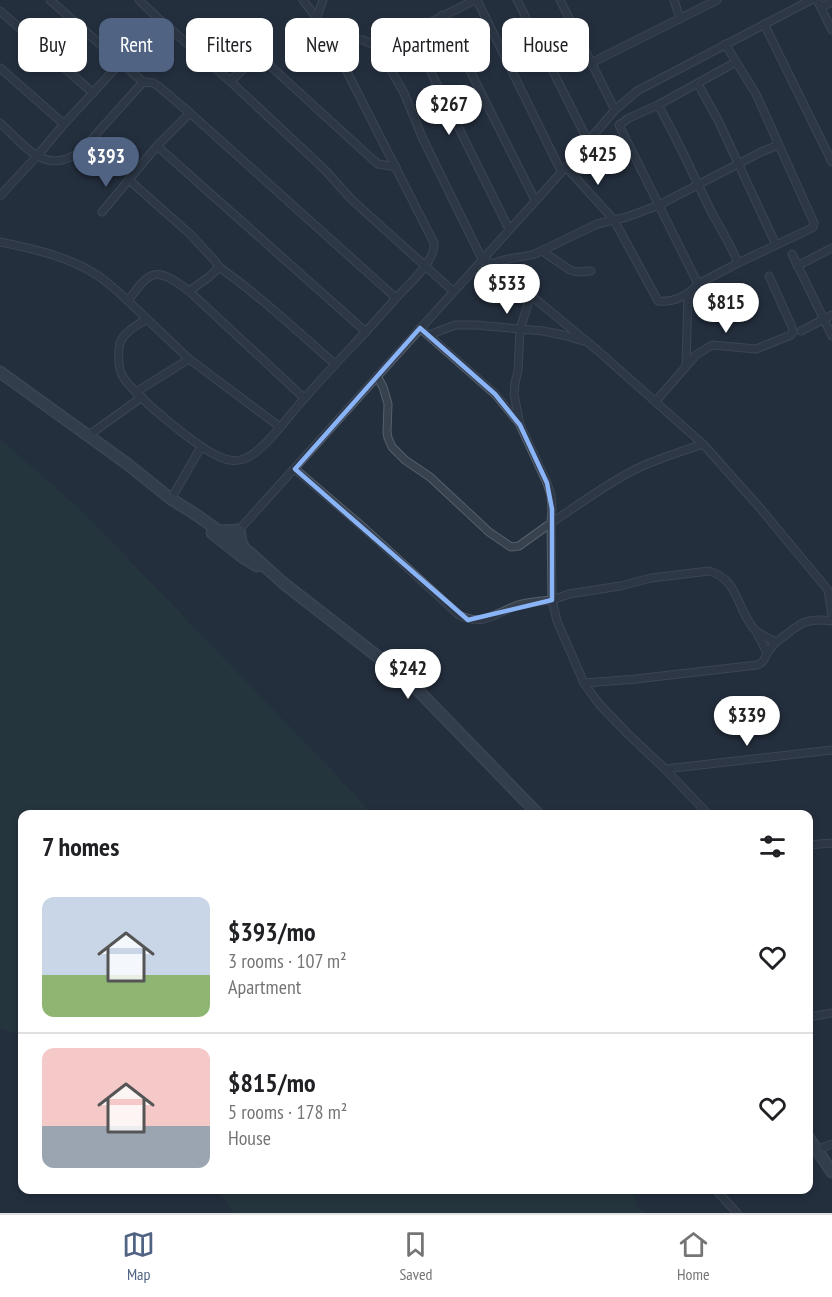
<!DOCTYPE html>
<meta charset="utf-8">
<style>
:root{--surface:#fff;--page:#f2f2f2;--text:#202124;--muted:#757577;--line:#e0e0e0;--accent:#506383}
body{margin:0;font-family:"PT Sans Narrow",sans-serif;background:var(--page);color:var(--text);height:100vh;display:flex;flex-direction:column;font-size:22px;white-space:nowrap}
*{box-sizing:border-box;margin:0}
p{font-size:20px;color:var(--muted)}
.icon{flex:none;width:33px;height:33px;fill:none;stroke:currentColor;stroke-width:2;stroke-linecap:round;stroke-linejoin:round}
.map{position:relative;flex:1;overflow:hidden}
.details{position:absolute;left:18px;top:810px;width:795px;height:384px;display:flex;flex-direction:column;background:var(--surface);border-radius:12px;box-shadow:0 3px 9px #0003}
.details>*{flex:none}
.banner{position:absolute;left:18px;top:18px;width:796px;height:54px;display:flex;gap:12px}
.price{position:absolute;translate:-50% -51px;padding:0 14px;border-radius:21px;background:#fff;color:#222;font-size:20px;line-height:39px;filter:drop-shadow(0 2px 3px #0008)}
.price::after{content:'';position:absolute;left:50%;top:36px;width:18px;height:14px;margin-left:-9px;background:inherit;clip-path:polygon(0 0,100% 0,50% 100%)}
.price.active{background:var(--accent);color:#fff}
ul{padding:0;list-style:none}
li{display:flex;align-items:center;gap:18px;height:150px;padding:0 24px}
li+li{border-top:2px solid var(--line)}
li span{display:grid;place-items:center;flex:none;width:168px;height:120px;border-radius:12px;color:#555}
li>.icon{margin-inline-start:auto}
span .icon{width:72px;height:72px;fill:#fffc;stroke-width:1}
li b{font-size:26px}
h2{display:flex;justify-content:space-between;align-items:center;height:72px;padding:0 24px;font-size:26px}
.tag{padding:0 21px;border-radius:12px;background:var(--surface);box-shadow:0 3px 9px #0003;font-size:21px;line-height:54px}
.tag.active{background:var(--accent);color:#fff}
.menu{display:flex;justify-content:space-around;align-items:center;height:84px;border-top:2px solid var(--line);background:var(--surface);font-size:16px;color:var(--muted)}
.menu a{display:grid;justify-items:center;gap:3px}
.menu .active{color:var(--accent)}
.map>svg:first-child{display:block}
.green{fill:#263c3f}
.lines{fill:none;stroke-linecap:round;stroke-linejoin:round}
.street-casing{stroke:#565f6c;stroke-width:9}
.secondary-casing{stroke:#565f6c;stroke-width:13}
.street{stroke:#38414e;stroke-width:7}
.secondary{stroke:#465061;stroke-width:10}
.marked{fill:none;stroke:#8ab4f8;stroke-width:4.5;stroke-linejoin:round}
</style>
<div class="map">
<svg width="832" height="1213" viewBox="0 0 832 1213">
<rect width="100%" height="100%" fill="#242f3e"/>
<g class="green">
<path d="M0 439 83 512 340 779 372 814H22V1036L0 1028Z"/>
<path d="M218 1190H633L637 1206 645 1213H234Z"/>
</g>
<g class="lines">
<defs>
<g id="street">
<path d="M139 0 160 20 230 81 324 169 352 200 453 291"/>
<path d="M477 0 561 171"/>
<path d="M517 0 588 141"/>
<path d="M560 0 615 110"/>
<path d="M674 0 680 19"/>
<path d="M817 0 832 30"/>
<path d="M821 7 832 2"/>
<path d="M0 11 93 93"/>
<path d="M442 15 535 200"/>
<path d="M317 17 323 0"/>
<path d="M764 24 832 162"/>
<path d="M411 32 509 229"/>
<path d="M328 36 363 40 377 46 385 45 475 0"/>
<path d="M725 44 756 94 814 223 813 227 810 229 738 263 698 284 619 125 629 118 658 105 736 62"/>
<path d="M377 46 404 93 422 137 482 259 493 264 597 350 703 444 760 508 828 590 832 615"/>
<path d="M591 63 717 0"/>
<path d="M0 68 64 124 160 20"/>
<path d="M230 81C240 73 252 58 266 62L371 158 378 164 396 167"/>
<path d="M143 82 153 83 158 86 190 113 396 298C407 286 436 261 434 243L340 58 322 25 303 0"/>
<path d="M698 84 719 122 776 245"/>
<path d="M658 105C678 140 694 177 712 213 721 230 731 245 738 263"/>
<path d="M190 113 157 146 366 332"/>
<path d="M0 123C26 146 46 178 82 150L143 82 50 0"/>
<path d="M566 167 614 220 658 301C673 303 689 295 698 284"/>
<path d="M129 180 190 234 215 261 219 267"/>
<path d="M0 196 37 156 64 124"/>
<path d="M102 212 157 146"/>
<path d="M0 242C34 249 67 256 97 275 115 287 131 304 147 319 137 325 124 332 120 343 118 352 118 367 122 375 133 395 198 448 220 457 228 461 238 462 246 458 264 451 289 415 303 400 333 365 366 333 396 298"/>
<path d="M542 251 570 270 577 272 591 271"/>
<path d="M792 254 832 336"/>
<path d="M493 264C506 257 521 258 535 254L597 224 627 217 659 205 761 152 778 145"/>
<path d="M797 266 832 248"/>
<path d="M128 301C151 268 157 267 189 291"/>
<path d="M147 319 189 359"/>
<path d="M420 328 495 394 519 423"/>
<path d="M801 331 832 315"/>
<path d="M429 335 455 325H475L543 331 563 335 583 341"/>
<path d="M686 365 688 293"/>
<path d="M377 376 383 387 388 404 387 432 388 438 392 447 405 460 430 477 489 532 511 547 519 546 551 523 552 509 551 495 547 483 520 425 514 394 515 383 518 371 520 329 528 304V293"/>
<path d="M136 392 189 359 280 427"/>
<path d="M304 398 189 291 209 277 219 267C260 296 297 331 335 364"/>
<path d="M656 401 696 355 712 345 756 349 791 335 793 332 792 327 769 276"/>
<path d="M89 435 142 397"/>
<path d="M295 469 364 528 459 615C484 627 495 613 518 605 529 602 540 601 552 600L551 523C578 505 605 485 634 470 656 459 680 452 703 444"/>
<path d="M171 499 201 447"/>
<path d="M238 531 566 167 615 110 637 91 811 0"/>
<path d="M756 631 767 653"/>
<path d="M584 683 636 679 757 665C765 662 764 658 768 652 770 649 773 645 776 642"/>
<path d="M665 769 832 750"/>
<path d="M708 814 665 769 628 734 600 705 591 693 584 683 557 621 552 600 569 594 620 586 651 578 709 571C739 579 737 611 755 630 761 635 769 639 776 642 799 626 801 617 832 621"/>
<path d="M808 845 832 843"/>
<path d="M808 1017 832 1013"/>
<path d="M817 1150 832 1144"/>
<path d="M716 1190 737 1213"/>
</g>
<g id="secondary">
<path d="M0 372 126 463 171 499 195 514 249 552 282 582 409 681 538 814"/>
<path d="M221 531 239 530 241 542 244 548"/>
<path d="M212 533 242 557 257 566"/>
<path d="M808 1137 832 1172"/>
</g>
</defs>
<use href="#street" class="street-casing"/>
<use href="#secondary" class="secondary-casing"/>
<use href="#street" class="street"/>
<use href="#secondary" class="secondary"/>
</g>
<path d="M0 0H832V1213H0ZM420 328 495 394 520 425 547 483 552 509V600L468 620 295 469Z" fill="#242f3e" fill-opacity=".55" fill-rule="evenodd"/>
<path class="marked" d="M420 328 495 394 520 425 547 483 552 509V600L468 620 295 469Z"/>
</svg>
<b class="price" style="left:449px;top:136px">$267</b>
<b class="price" style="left:598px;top:186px">$425</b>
<b class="price active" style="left:106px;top:188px">$393</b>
<b class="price" style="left:507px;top:315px">$533</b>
<b class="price" style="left:726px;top:334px">$815</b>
<b class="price" style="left:408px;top:700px">$242</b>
<b class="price" style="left:747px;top:747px">$339</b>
<div class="banner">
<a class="tag">Buy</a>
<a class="tag active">Rent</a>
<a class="tag">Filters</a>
<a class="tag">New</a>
<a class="tag">Apartment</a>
<a class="tag">House</a>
</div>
<section class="details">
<h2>7 homes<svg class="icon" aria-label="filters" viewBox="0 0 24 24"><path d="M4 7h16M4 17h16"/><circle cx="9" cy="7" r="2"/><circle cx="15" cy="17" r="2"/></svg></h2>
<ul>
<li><span style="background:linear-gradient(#c9d6e8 65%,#8fb573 0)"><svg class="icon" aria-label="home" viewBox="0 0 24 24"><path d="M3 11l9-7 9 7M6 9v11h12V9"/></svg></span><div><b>$393/mo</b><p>3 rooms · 107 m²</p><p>Apartment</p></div><svg class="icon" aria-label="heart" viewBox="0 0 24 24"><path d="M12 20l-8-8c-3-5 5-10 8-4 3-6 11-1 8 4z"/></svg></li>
<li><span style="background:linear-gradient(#f6c9c9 65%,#9aa5b1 0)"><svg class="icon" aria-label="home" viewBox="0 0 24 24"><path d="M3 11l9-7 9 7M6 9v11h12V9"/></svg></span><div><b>$815/mo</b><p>5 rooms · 178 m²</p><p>House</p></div><svg class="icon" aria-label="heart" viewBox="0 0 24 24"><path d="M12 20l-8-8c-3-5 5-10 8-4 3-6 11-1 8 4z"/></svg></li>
</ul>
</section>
</div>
<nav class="menu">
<a class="active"><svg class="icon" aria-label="map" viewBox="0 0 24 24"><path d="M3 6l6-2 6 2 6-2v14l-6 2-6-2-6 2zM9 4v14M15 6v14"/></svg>Map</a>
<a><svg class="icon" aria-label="saved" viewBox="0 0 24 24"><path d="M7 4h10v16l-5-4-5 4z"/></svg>Saved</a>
<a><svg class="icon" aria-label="home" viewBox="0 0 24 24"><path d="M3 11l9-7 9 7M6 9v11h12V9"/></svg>Home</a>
</nav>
